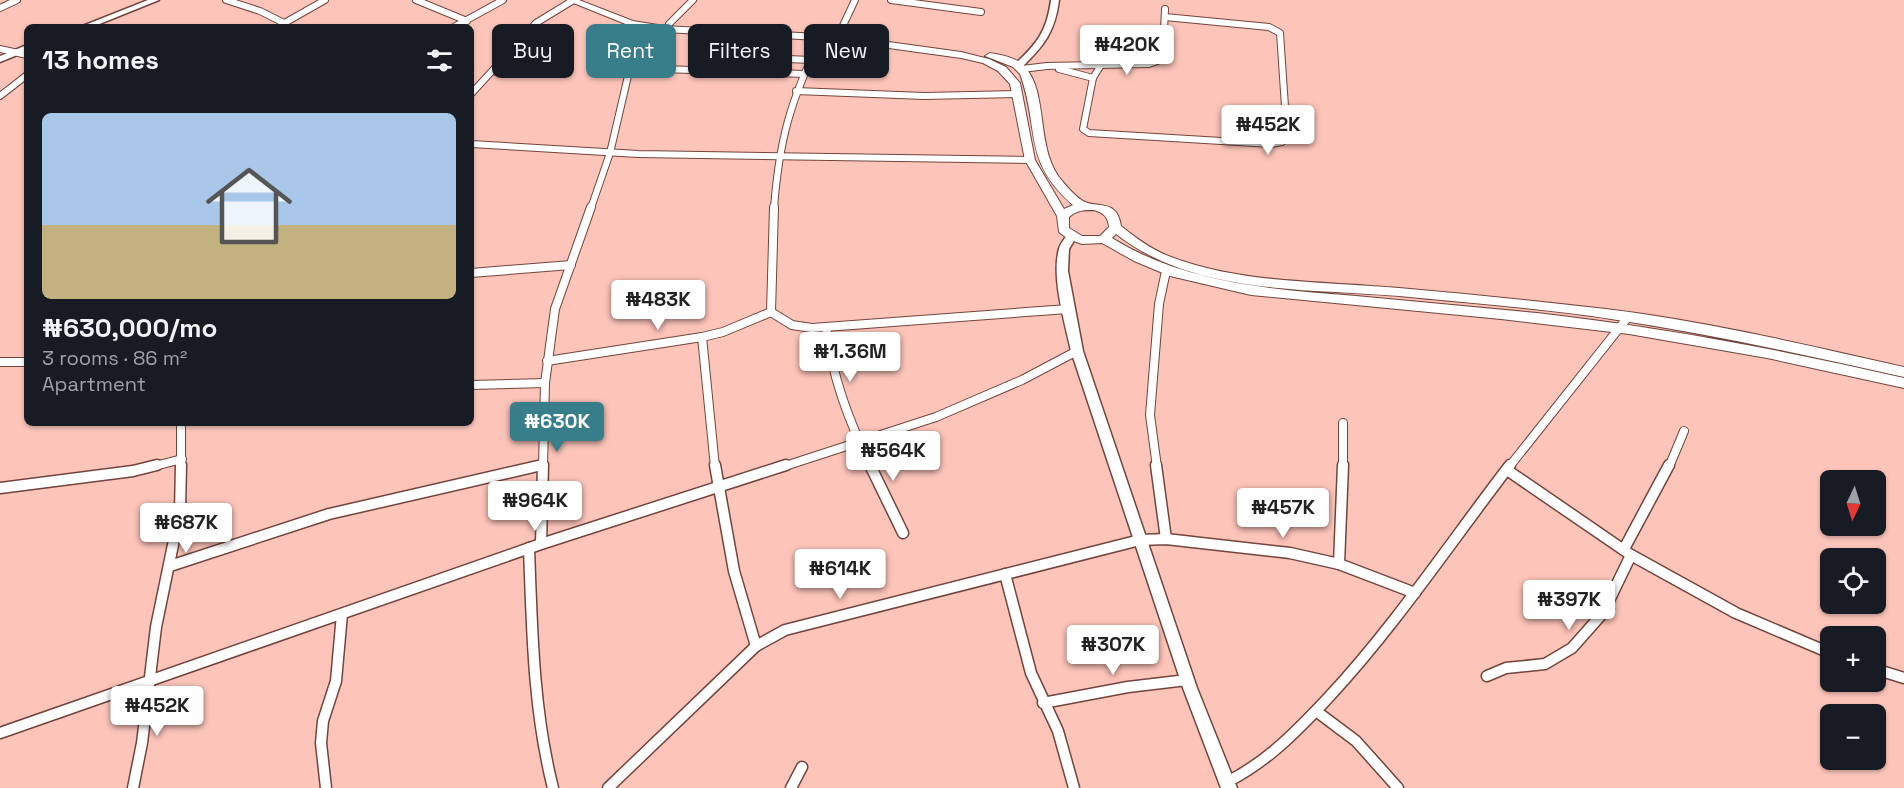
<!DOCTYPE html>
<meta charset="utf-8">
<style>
:root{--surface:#171b24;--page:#20242c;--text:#f1f3f6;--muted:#9ea1a6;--accent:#387e8a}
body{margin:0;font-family:"Space Grotesk",sans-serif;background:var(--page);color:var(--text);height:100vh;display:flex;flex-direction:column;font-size:22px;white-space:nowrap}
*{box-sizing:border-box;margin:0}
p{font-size:20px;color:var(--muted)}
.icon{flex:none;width:33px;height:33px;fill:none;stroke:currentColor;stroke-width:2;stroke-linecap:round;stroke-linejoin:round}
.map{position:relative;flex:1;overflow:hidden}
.side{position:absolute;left:24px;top:24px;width:450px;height:402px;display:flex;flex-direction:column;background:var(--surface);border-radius:9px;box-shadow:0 2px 4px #0004}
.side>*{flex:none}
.hud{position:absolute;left:492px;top:24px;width:570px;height:54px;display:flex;gap:12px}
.needle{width:39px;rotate:184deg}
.buttons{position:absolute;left:1820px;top:470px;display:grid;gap:12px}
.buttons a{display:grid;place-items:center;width:66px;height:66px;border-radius:9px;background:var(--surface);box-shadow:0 2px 4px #0004;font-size:30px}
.price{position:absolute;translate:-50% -51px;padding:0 14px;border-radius:6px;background:#fff;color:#222;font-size:20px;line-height:39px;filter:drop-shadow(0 2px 3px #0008)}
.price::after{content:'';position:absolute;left:50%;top:36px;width:18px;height:14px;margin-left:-9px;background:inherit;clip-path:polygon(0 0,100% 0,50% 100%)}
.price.active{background:var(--accent);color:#fff}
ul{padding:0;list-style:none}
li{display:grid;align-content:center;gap:12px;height:318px;padding:0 18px}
li span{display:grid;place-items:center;height:186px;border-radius:9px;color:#555}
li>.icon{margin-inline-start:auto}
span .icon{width:108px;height:108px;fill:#fffc;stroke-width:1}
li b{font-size:26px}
h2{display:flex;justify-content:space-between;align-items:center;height:72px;padding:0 18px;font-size:26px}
.chip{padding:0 21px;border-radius:9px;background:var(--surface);box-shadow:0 2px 4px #0004;font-size:21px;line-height:54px}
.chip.active{background:var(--accent);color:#fff}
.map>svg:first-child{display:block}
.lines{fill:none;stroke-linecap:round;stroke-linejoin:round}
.street-far2-casing{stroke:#73443c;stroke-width:8}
.street-far1-casing{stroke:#73443c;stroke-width:10}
.street-casing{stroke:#73443c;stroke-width:13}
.secondary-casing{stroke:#73443c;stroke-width:3}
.primary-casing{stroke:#73443c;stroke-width:2}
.street-far2{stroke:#fff;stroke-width:6}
.street-far1{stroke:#fff;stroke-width:8}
.street{stroke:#fff;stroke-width:10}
.secondary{fill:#fff;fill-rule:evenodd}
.primary{fill:#fff;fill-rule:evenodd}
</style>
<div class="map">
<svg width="1904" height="788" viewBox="0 0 1904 788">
<rect width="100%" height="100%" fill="#fdc5ba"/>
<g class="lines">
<defs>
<g id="street-far2">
<path d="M226 0 260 11 284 23"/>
<path d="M416 0 467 21"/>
<path d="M891 0 981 12"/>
<path d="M0 8 17 0"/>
<path d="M669 24 693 0"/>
<path d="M281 25 325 0"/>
<path d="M454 27 503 0"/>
<path d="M721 32 719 49 721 52 766 58 810 60"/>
<path d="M840 32 855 0"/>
<path d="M0 49 27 55"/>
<path d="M1101 65 1093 78 1083 129 1089 133 1271 144 1282 142 1287 136 1280 33 1269 27 1165 17"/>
<path d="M633 68 804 74"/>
<path d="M1022 69 1047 66 1149 64 1160 60 1163 53 1165 9"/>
<path d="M1059 69 1093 78"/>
<path d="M796 91 924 96 1018 94"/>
<path d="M471 94 536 23 572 1"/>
<path d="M0 96 27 75"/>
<path d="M471 144 638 154 1030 160"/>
<path d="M591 208 610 153 628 76 664 29"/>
<path d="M774 208C779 141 791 97 822 37"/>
</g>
<g id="street-far1">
<path d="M471 273 571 265"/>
<path d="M771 312 792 325 812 328 1068 309"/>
<path d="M771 312 774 207"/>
<path d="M826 327C832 377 849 421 871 467"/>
<path d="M702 337 715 467"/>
<path d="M547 361 702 337 723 332 771 312"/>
<path d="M0 362H27"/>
<path d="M471 385 545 383"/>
<path d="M151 467 182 459"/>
<path d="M181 467V423"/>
<path d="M536 467 543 465"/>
<path d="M543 467 545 383 555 309 591 207"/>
<path d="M782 467 936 417 1022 380 1077 351"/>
<path d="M1157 467 1150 415 1159 304 1166 271"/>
<path d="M1343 467V423"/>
<path d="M1509 467 1628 317"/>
<path d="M1669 467 1684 431"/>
</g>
<g id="street">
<path d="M715 465 734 571 756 646"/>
<path d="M870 465 903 533"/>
<path d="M1156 465 1166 539"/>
<path d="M1507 470 1631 555 1736 613 1830 653"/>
<path d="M0 488 133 471 157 465"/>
<path d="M541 544 543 465"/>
<path d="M529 548C532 629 533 709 553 788"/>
<path d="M1624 549 1669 465"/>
<path d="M1339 564 1343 465"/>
<path d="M170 566 329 514 542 465"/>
<path d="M1005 574 1031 673 1058 731 1074 788"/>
<path d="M1875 669 1904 678"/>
<path d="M1487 676 1506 668 1545 664 1572 648 1603 613 1631 555"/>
<path d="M1043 703 1128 687 1187 680"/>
<path d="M1316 711 1356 741 1398 788"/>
<path d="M0 733 541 544 786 465"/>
<path d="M1227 782C1267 762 1297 731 1328 698 1395 626 1450 543 1510 465"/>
<path d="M133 788 142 743 156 627 180 511 181 465"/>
<path d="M326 788 321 743 323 721 336 681 342 614"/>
<path d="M608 788 756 646 785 630 1140 540 1166 539 1290 553 1339 564 1415 593"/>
<path d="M791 788 802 767"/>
</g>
<g id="secondary">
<path d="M148 0H159L92 27H80Z"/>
<path d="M1051 0H1059C1055 32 1044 46 1021 68H1015V64C1037 44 1047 31 1051 0Z"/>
<path d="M27 45V51L0 62V56Z"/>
<path d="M1072 233 1077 236 1069 249 1068 271 1083 351 1197 688 1237 788H1221L1183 688 1071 351C1065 323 1051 277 1059 249 1060 244 1065 238 1068 234Z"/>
</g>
<path id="primary" d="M566 0H579L633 21 664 26 838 35 961 52 989 59 1006 67 1020 83 1035 160 1064 209 1073 205C1022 161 1040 129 1020 74L1013 67 985 56 990 53C1001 55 1016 57 1024 66 1050 93 1034 150 1063 182 1068 188 1076 197 1083 201 1098 209 1117 198 1121 226 1136 238 1152 250 1171 257 1242 284 1324 281 1399 288 1468 294 1537 301 1606 309 1706 321 1806 345 1904 367V377C1807 355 1709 334 1611 319 1541 308 1469 303 1399 296 1305 288 1194 295 1116 234L1112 238C1186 284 1271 289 1356 296 1417 302 1477 307 1537 313 1661 327 1783 350 1904 378V388L1767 358 1629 334 1501 319 1251 295 1170 276 1134 261 1102 243 1082 244 1068 239 1059 232 1057 216 1025 160 1010 84 998 71 983 63 961 58 838 41 664 32 628 25ZM1094 210C1104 213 1108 217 1109 227L1100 236H1082L1069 228V217C1077 210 1084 210 1094 210Z"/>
</defs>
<use href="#street-far2" class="street-far2-casing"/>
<use href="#street-far1" class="street-far1-casing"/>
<use href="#street" class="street-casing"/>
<use href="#secondary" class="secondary-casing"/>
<use href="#primary" class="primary-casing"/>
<use href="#street-far2" class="street-far2"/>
<use href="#street-far1" class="street-far1"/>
<use href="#street" class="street"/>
<use href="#secondary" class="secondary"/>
<use href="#primary" class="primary"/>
</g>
</svg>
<div class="buttons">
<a><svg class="needle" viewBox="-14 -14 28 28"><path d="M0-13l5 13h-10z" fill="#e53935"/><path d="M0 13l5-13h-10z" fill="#9ea1a6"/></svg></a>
<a><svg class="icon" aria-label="locate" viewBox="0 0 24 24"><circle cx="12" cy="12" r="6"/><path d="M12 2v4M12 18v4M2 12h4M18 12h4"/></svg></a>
<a>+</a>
<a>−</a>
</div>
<b class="price" style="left:1127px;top:76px">₦420K</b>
<b class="price" style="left:1268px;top:156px">₦452K</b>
<b class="price" style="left:658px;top:331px">₦483K</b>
<b class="price" style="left:850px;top:383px">₦1.36M</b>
<b class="price active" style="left:557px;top:453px">₦630K</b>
<b class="price" style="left:893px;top:482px">₦564K</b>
<b class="price" style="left:535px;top:532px">₦964K</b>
<b class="price" style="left:1283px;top:539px">₦457K</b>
<b class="price" style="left:186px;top:554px">₦687K</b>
<b class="price" style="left:840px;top:600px">₦614K</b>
<b class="price" style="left:1569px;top:631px">₦397K</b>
<b class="price" style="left:1113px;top:676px">₦307K</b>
<b class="price" style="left:157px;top:737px">₦452K</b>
<div class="hud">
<a class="chip">Buy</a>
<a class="chip active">Rent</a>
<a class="chip">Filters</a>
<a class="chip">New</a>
</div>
<section class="side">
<h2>13 homes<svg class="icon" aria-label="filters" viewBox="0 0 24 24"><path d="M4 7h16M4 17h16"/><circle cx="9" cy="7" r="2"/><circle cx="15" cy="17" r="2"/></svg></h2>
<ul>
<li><span style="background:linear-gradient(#a9c7e8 60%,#c2b280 0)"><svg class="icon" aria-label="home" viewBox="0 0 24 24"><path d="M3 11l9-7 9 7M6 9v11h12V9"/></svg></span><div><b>₦630,000/mo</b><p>3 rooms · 86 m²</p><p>Apartment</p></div></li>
</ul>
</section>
</div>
